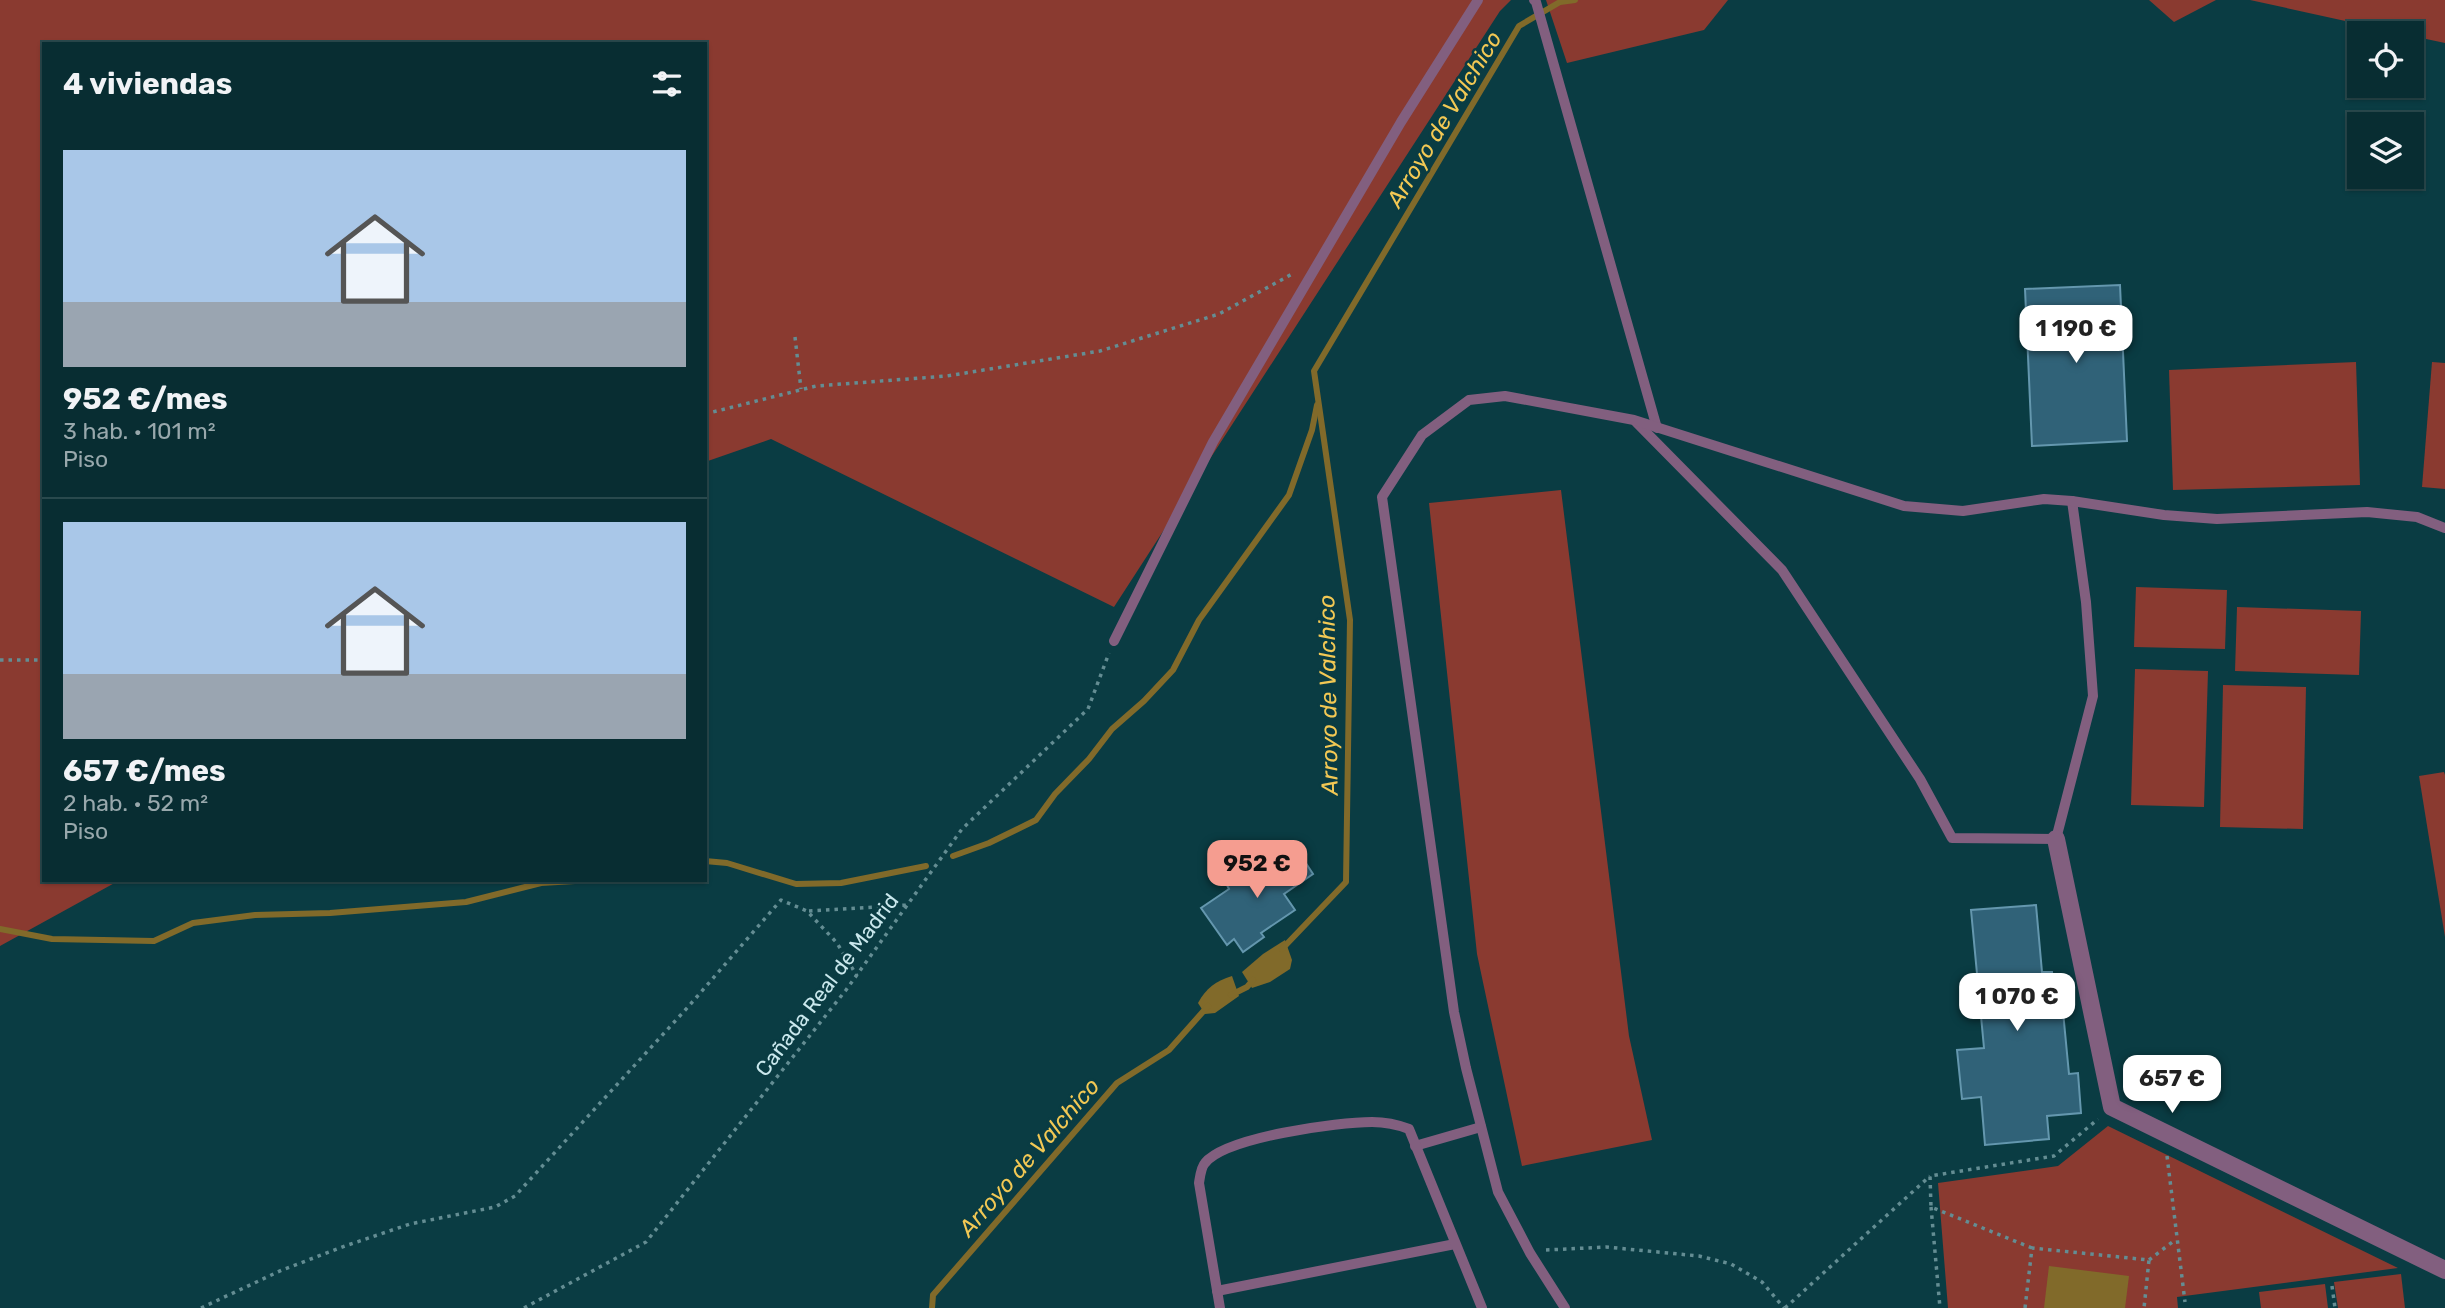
<!DOCTYPE html>
<html lang="es">
<meta charset="utf-8">
<style>
:root{--surface:#082d32;--page:#16393e;--text:#f1f3f6;--muted:#98a8ac;--line:#29494d;--accent:#f59d90}
body{margin:0;font-family:Rubik,sans-serif;background:var(--page);color:var(--text);height:100vh;display:flex;flex-direction:column;font-size:26px;white-space:nowrap}
*{box-sizing:border-box;margin:0}
p{font-size:23px;color:var(--muted)}
.icon{flex:none;width:38px;height:38px;fill:none;stroke:currentColor;stroke-width:2;stroke-linecap:round;stroke-linejoin:round}
.map{position:relative;flex:1;overflow:hidden}
.side{position:absolute;left:42px;top:42px;width:665px;height:840px;display:flex;flex-direction:column;background:var(--surface);border-radius:0px;box-shadow:0 2px 5px #0004,0 0 0 2px var(--line)}
.side>*{flex:none}
.tools{position:absolute;left:2347px;top:21px;display:grid;gap:14px}
.tools a{display:grid;place-items:center;width:77px;height:77px;border-radius:0px;background:var(--surface);box-shadow:0 2px 5px #0004,0 0 0 2px var(--line);font-size:35px}
.price{position:absolute;translate:-50% -60px;padding:0 16px;border-radius:14px;background:#fff;color:#222;font-size:23px;line-height:46px;filter:drop-shadow(0 2px 4px #0008)}
.price::after{content:'';position:absolute;left:50%;top:42px;width:21px;height:16px;margin-left:-10px;background:inherit;clip-path:polygon(0 0,100% 0,50% 100%)}
.price.on{background:var(--accent);color:#111}
ul{padding:0;list-style:none}
li{display:grid;align-content:center;gap:14px;height:371px;padding:0 21px}
li+li{border-top:2px solid var(--line)}
li span{display:grid;place-items:center;height:217px;border-radius:0px;color:#555}
li>.icon{margin-inline-start:auto}
span .icon{width:126px;height:126px;fill:#fffc;stroke-width:1}
li b{font-size:30px}
h2{display:flex;justify-content:space-between;align-items:center;height:84px;padding:0 21px;font-size:30px}
.map>svg:first-child{display:block}
.green{fill:#8a3a30}
.water{fill:#816a2a}
.lines{fill:none;stroke-linecap:round;stroke-linejoin:round}
.stream{stroke:#816a2a;stroke-width:6}
.building{fill:#306278;stroke:#6497ae;stroke-width:2}
.path{stroke:#648d93;stroke-width:3.5;stroke-dasharray:3.5 5;stroke-linecap:butt}
.service{stroke:#825f7f;stroke-width:10}
.minor{stroke:#825f7f;stroke-width:18}
.labels{text-anchor:middle;stroke-width:5;stroke-linejoin:round;paint-order:stroke}
.street-label{font-size:21px;fill:#cae8ed;stroke:#0a3c43}
.water-label{font-size:23px;font-style:italic;fill:#f2c854;stroke:#0a3c43}
</style>
<div class="map">
<svg width="2445" height="1308" viewBox="0 0 2445 1308">
<rect width="100%" height="100%" fill="#0a3c43"/>
<g class="green">
<path d="M0 0H1511L1500 11 1114 607 771 439 705 462V44H44V880H120L0 946Z"/>
<path d="M1546 0H1728L1704 30 1567 63Z"/>
<path d="M2149 0H2216L2174 22Z"/>
<path d="M2250 0H2445V43L2412 36V33H2400Z"/>
<path d="M2356 362 2360 485 2173 490 2169 370Z"/>
<path d="M2432 362 2445 363V489L2422 487Z"/>
<path d="M1561 490 1629 1036 1652 1140 1522 1166 1477 954 1429 503Z"/>
<path d="M2136 587 2227 590 2225 649 2134 647Z"/>
<path d="M2237 607 2361 611 2359 675 2235 671Z"/>
<path d="M2135 669 2208 671 2204 807 2131 805Z"/>
<path d="M2223 685 2306 687 2303 829 2220 827Z"/>
<path d="M2444 772 2445 775V937L2419 776Z"/>
<path d="M2108 1126 2398 1268 2177 1297 2178 1308H1948L1938 1183 2058 1166Z"/>
<path d="M2401 1274 2405 1308H2338L2334 1282Z"/>
<path d="M2325 1284 2328 1308H2261L2259 1292Z"/>
</g>
<g class="water">
<path d="M1285 940 1292 960 1290 969 1270 982 1252 988 1242 972 1263 954Z"/>
<path d="M1232 976 1239 996 1215 1013 1205 1014 1198 1003C1206 988 1216 981 1232 976Z"/>
<path d="M2049 1266 2129 1276 2125 1308H2044Z"/>
</g>
<g class="lines">
<g class="stream">
<path d="M953 856 989 843 1036 820 1055 794 1089 759 1112 729 1144 701 1173 670 1199 620 1289 495 1312 430 1317 405"/>
<path d="M705 861 727 863 796 884 841 883 926 866"/>
<path d="M0 929 52 939 154 941 193 923 255 915 330 913 466 902 541 883 592 880"/>
<path d="M1282 949 1346 882 1350 620 1314 371 1519 26 1560 2 1575 0"/>
<path d="M1231 995 1247 987 1253 980"/>
<path d="M932 1308 933 1295 1117 1083 1169 1050 1208 1006"/>
</g>
</g>
<g class="building">
<path d="M2120 285 2127 441 2032 446 2025 289Z"/>
<path d="M1296 848 1313 874 1284 894 1295 910 1261 933 1264 937 1243 952 1234 939 1227 945 1201 908 1229 889 1227 885 1261 861 1266 869Z"/>
<path d="M2036 905 2042 972H2052L2055 1002 2062 1001 2069 1074 2078 1073 2081 1113 2047 1116 2049 1139 1985 1145 1981 1097 1962 1099 1957 1050 1984 1048 1971 910Z"/>
</g>
<g class="lines">
<g class="path">
<path d="M795 337 801 389"/>
<path d="M705 414 816 386 947 376 1100 351 1219 314 1294 273"/>
<path d="M0 660H44"/>
<path d="M809 911 908 905"/>
<path d="M2167 1156 2185 1302"/>
<path d="M1931 1207 1940 1308"/>
<path d="M2032 1248 1931 1207 1930 1176 2054 1156 2098 1119"/>
<path d="M1546 1250 1606 1247 1699 1256 1731 1264 1762 1282 1784 1308"/>
<path d="M2149 1260 2175 1240"/>
<path d="M2332 1286 2335 1308"/>
<path d="M201 1308 282 1270 345 1246 410 1224 495 1207 515 1196 688 1007 781 900 807 911 837 943 857 976"/>
<path d="M524 1308 646 1242 846 990 962 829 1088 709 1109 653"/>
<path d="M1785 1308 1930 1176"/>
<path d="M2025 1308 2032 1248 2149 1260 2144 1308"/>
</g>
<g class="service">
<path d="M1534 0 1536 2 1657 428"/>
<path d="M1636 422 1782 570 1920 779 1952 838 2056 839 2093 696 2086 602 2072 501"/>
<path d="M1114 641 1213 442 1401 122 1478 0"/>
<path d="M1415 1146 1481 1127"/>
<path d="M1217 1291 1455 1244"/>
<path d="M1220 1308 1199 1183C1200 1177 1201 1167 1205 1163 1226 1137 1338 1122 1372 1122 1385 1122 1396 1124 1409 1129L1482 1308"/>
<path d="M1565 1308 1530 1253 1498 1192 1466 1068 1454 1012 1382 497 1422 435 1469 400 1505 396 1634 420 1904 506 1963 511 2044 499 2072 501 2164 515 2217 519 2367 512 2417 517 2445 528"/>
</g>
<path class="minor" d="M2056 839 2112 1107 2445 1270"/>
</g>
<g class="labels">
<g class="street-label">
<text transform="translate(827 985) rotate(-53)" y="7">Cañada Real de Madrid</text>
</g>
<g class="water-label">
<text transform="translate(1444 119) rotate(-59)" y="8">Arroyo de Valchico</text>
<text transform="translate(1328 695) rotate(-91)" y="8">Arroyo de Valchico</text>
<text transform="translate(1029 1157) rotate(-49)" y="8">Arroyo de Valchico</text>
</g>
</g>
</svg>
<div class="tools">
<a><svg class="icon" aria-label="locate" viewBox="0 0 24 24"><circle cx="12" cy="12" r="6"/><path d="M12 2v4M12 18v4M2 12h4M18 12h4"/></svg></a>
<a><svg class="icon" aria-label="layers" viewBox="0 0 24 24"><path d="M12 4l9 5-9 5-9-5zM3 14l9 5 9-5"/></svg></a>
</div>
<b class="price" style="left:2076px;top:365px">1 190 €</b>
<b class="price on" style="left:1257px;top:900px">952 €</b>
<b class="price" style="left:2017px;top:1033px">1 070 €</b>
<b class="price" style="left:2172px;top:1115px">657 €</b>
<section class="side">
<h2>4 viviendas<svg class="icon" aria-label="filters" viewBox="0 0 24 24"><path d="M4 7h16M4 17h16"/><circle cx="9" cy="7" r="2"/><circle cx="15" cy="17" r="2"/></svg></h2>
<ul>
<li><span style="background:linear-gradient(#a9c7e8 70%,#9aa5b1 0)"><svg class="icon" aria-label="home" viewBox="0 0 24 24"><path d="M3 11l9-7 9 7M6 9v11h12V9"/></svg></span><div><b>952 €/mes</b><p>3 hab. · 101 m²</p><p>Piso</p></div></li>
<li><span style="background:linear-gradient(#a9c7e8 70%,#9aa5b1 0)"><svg class="icon" aria-label="home" viewBox="0 0 24 24"><path d="M3 11l9-7 9 7M6 9v11h12V9"/></svg></span><div><b>657 €/mes</b><p>2 hab. · 52 m²</p><p>Piso</p></div></li>
</ul>
</section>
</div>
